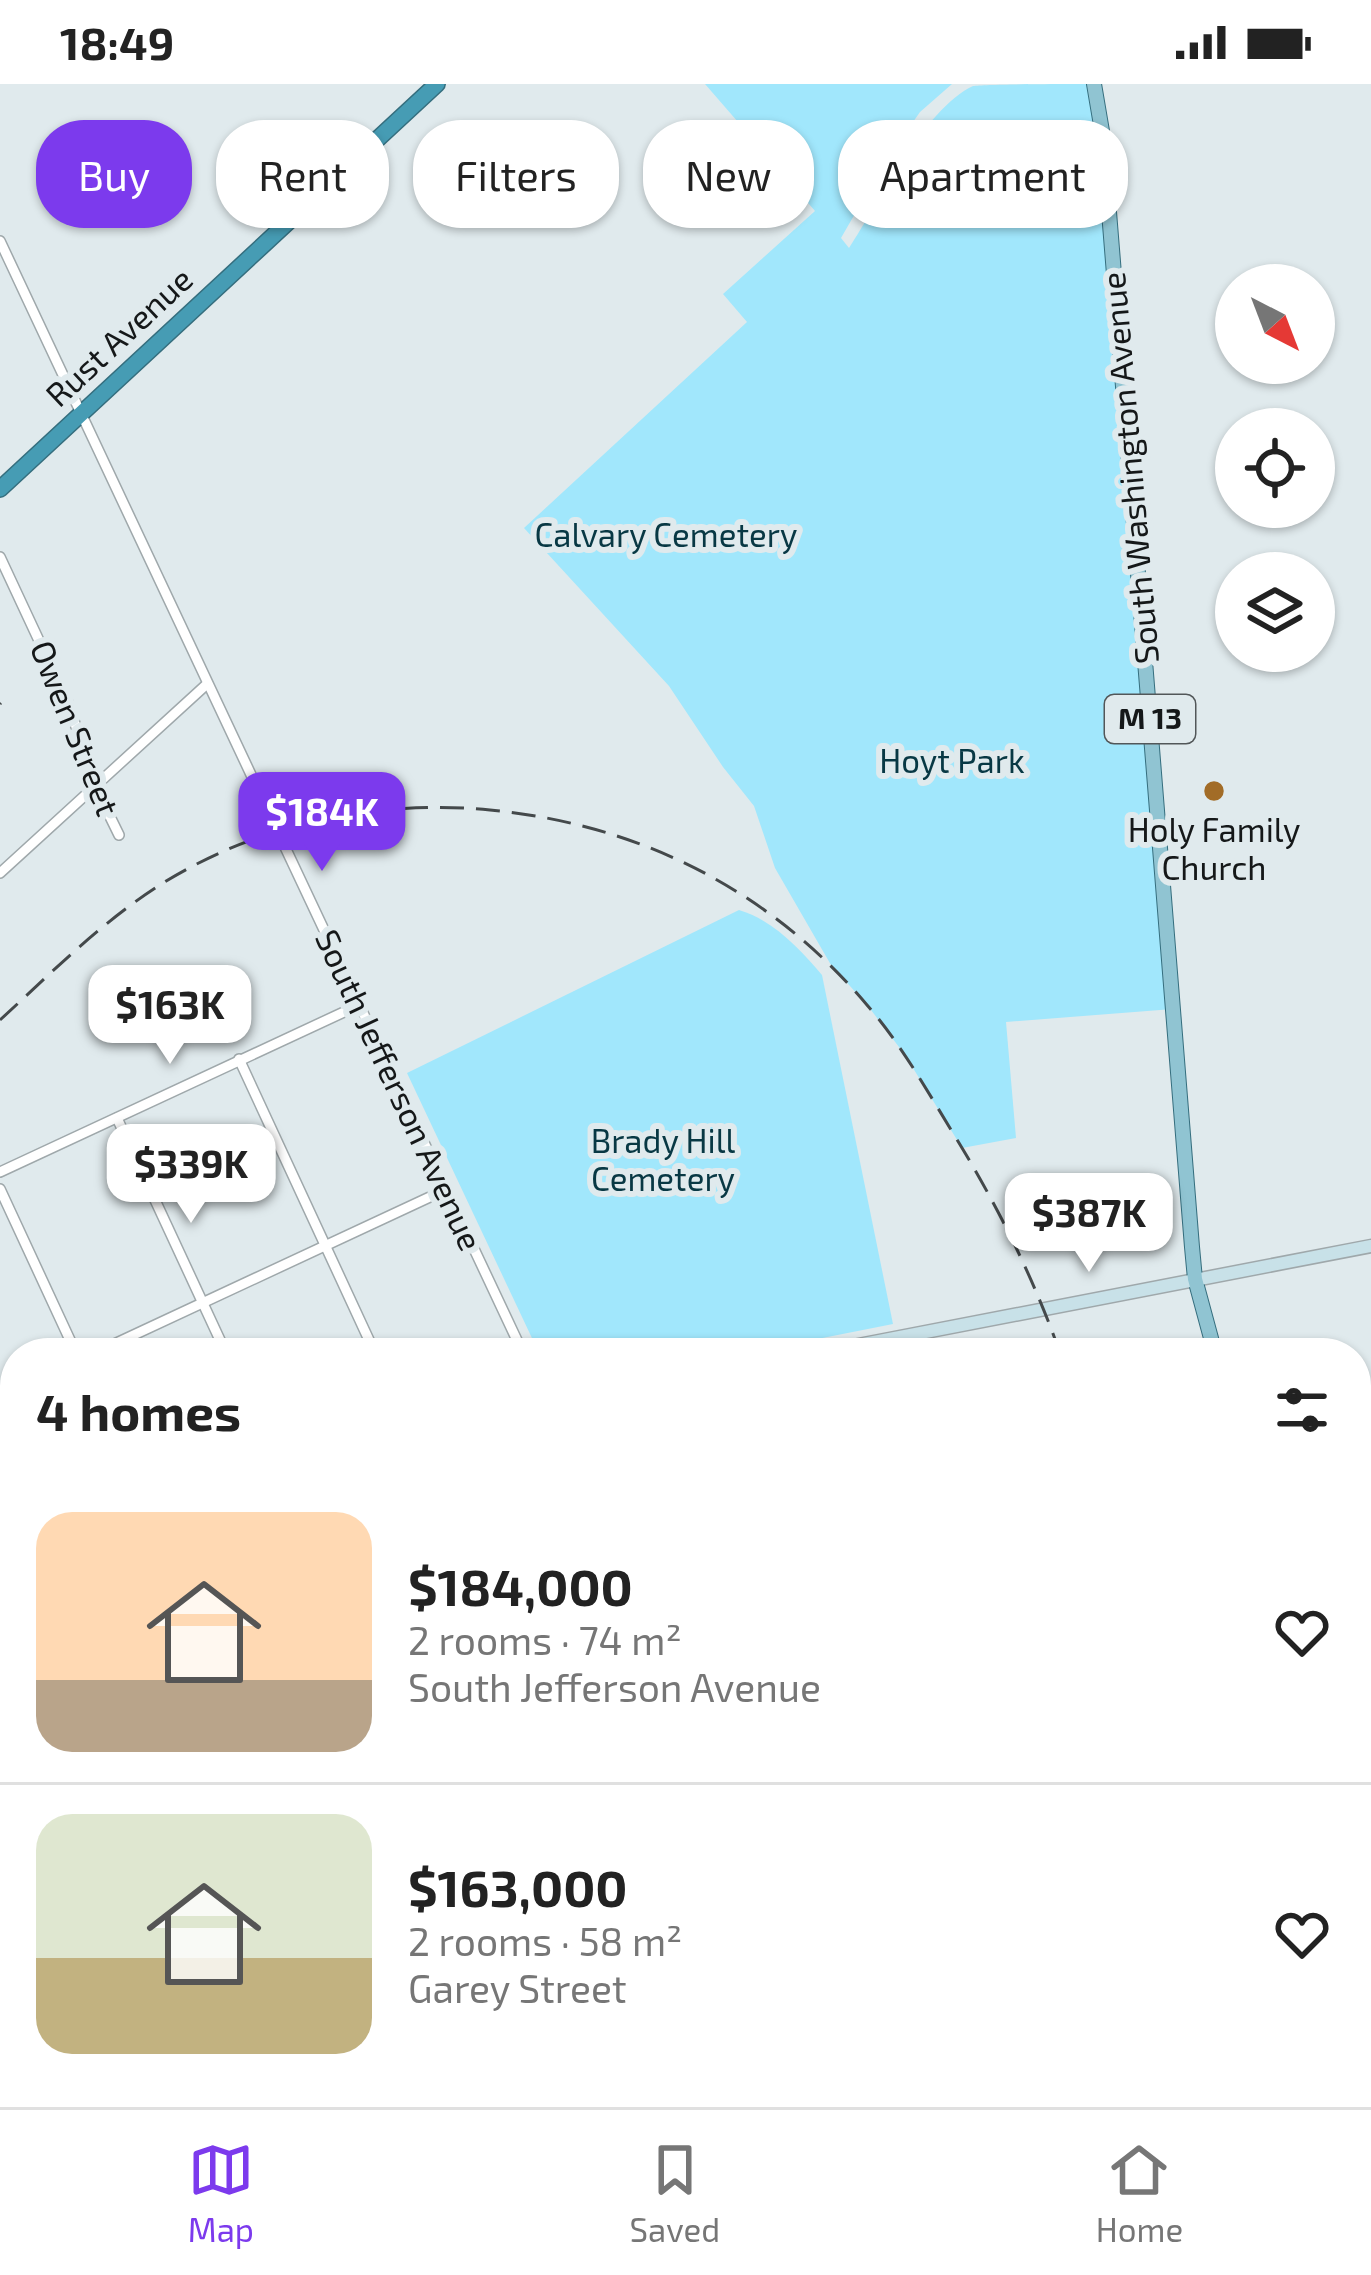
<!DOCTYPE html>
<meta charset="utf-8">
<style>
:root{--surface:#fff;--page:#f2f2f2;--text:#222;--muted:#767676;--line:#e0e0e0;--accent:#7c3aed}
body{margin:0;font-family:"Exo 2",sans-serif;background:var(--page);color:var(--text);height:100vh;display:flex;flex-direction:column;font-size:45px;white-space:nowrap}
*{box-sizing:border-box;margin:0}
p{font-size:39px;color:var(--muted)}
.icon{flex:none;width:66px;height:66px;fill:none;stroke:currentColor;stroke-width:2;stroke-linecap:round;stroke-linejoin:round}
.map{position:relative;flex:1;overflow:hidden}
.sheet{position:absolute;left:0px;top:1254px;width:1371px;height:771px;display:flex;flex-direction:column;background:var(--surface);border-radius:48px 48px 0 0;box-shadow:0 3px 9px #0004}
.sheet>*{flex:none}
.top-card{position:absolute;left:36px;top:36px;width:1299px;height:108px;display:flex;gap:24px}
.needle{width:78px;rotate:138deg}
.fabs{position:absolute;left:1215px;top:180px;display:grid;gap:24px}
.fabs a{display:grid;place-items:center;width:120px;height:120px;border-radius:50%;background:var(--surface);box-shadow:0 3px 9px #0004;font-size:60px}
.price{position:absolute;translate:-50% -102px;padding:0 27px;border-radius:24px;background:#fff;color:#222;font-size:39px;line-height:78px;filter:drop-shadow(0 3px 6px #0008)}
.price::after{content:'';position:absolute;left:50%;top:72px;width:36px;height:27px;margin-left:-18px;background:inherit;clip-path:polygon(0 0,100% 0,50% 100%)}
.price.on{background:var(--accent);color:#fff}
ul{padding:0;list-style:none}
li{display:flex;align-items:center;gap:36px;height:300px;padding:0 36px}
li+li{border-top:3px solid var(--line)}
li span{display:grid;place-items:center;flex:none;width:336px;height:240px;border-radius:36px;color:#555}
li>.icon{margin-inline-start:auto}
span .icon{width:144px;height:144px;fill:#fffc;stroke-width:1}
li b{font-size:51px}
h2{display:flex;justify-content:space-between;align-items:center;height:144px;padding:0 36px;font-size:51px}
.tag{padding:0 42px;border-radius:48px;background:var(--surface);box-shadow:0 3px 9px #0004;font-size:42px;line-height:108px}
.tag.on{background:var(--accent);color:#fff}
.status{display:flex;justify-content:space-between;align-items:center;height:84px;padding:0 60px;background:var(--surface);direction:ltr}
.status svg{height:33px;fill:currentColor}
.tabs{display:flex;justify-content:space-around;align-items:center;height:168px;border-top:3px solid var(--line);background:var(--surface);font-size:33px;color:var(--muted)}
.tabs a{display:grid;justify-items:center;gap:6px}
.tabs .on{color:var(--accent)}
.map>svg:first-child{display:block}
.green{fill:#a1e7fc}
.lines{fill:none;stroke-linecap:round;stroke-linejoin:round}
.street-casing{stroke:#9fa8ab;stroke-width:12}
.secondary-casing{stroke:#9fa8ab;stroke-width:15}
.primary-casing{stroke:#356e7e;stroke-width:16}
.highway-casing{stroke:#356e7e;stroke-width:18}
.street{stroke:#fff;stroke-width:9}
.secondary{stroke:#c8e1e8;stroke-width:12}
.primary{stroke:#90c4d2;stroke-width:14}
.highway{stroke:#469cb4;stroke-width:15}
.rail{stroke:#44494b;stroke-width:3;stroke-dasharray:24 12;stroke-linecap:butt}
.poi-dot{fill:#a26c27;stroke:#e0eaed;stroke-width:4.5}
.labels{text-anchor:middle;stroke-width:12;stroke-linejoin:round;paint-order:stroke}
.shield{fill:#e0eaed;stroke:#525759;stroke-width:3}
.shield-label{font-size:30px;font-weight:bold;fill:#151819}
.street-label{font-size:33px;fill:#151819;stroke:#e0eaed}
.park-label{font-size:33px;fill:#083844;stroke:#e0eaed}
.poi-label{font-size:33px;fill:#151819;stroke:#e0eaed}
</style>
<div class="status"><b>18:49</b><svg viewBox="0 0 49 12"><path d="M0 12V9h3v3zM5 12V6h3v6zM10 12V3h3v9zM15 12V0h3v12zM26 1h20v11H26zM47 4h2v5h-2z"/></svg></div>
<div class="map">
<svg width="1371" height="2023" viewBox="0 0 1371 2023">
<rect width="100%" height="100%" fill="#e0eaed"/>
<g class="green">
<path d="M705 0H952L920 28 883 81 841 154 849 164C879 119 924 25 973 2 986 0 1073 0 1094 0L1173 925 1006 938 1016 1054 962 1064 905 971 868 922 831 881 775 784 754 722 723 683 669 602 524 444 747 238 723 210 815 127Z"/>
<path d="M739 826C773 836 800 865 822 891L893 1240 747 1269H539L407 989Z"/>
<path d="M15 1721V1777L0 1761V1728Z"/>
</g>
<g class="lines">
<defs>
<g id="street">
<path d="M0 157 523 1269"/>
<path d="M0 473 69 621 95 702 119 751"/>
<path d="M0 789 207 600"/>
<path d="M239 975 375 1269"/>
<path d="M117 1034 226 1269"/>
<path d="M0 1088 359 921"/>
<path d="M0 1105 76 1269"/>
<path d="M95 1269 447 1105"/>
<path d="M0 1315 15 1308"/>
<path d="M0 1421 15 1452"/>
<path d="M1356 1613 1371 1609"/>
<path d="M0 1782 15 1798"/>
<path d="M0 1977 15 1964"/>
<path d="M0 1980 15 1997"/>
<path d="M27 2010 39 2023"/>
<path d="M207 2010 219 2023"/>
<path d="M280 2010 286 2023"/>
<path d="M429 2010 435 2023"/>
<path d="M579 2010 585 2023"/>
<path d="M729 2010 736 2023"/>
<path d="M879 2010 885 2023"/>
<path d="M1270 2010 1274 2023"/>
<path d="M319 2023 346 2010"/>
<path d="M788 2023 814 2010"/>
</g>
<g id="secondary">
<path d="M817 1269 1371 1162"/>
<path d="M1356 1318 1371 1317"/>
<path d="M0 1436 15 1430"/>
<path d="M0 1713 15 1706"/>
</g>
<g id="primary">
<path d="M1094 0 1103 53 1192 1163 1195 1195 1215 1269"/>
<path d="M1356 1789 1371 1844"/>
</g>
<path id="highway" d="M0 405 437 0"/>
</defs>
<use href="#street" class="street-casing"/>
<use href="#secondary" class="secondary-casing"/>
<use href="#primary" class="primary-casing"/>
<use href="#highway" class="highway-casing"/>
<use href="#street" class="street"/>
<use href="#secondary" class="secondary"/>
<use href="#primary" class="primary"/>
<use href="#highway" class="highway"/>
<g class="rail">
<path d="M0 620 1 619"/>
<path d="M0 936C60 881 118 821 191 783 281 735 389 716 490 726 639 740 770 806 867 921 901 960 926 1005 953 1049 996 1119 1033 1192 1060 1269"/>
<path d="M1241 2010 1242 2023"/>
</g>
</g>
<circle class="poi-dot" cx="1214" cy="707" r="12"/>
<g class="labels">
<rect class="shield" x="1105" y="611" width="90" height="48" rx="9"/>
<g class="shield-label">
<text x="1150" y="645">M 13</text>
</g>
<g class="street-label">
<text transform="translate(119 253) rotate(-43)" y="12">Rust Avenue</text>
<text transform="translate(1130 384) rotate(-95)" y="12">South Washington Avenue</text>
<text transform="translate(75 644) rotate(68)" y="12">Owen Street</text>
<text transform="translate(399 1006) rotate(65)" y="12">South Jefferson Avenue</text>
</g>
<g class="park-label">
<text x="666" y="463">Calvary Cemetery</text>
<text x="952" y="689">Hoyt Park</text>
<text x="663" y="1069">Brady Hill<tspan x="663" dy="38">Cemetery</tspan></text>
</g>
<g class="poi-label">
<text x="1214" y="758">Holy Family<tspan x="1214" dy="38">Church</tspan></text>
</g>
</g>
</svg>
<div class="fabs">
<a><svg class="needle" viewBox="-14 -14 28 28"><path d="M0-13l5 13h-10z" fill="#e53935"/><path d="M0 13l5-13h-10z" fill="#767676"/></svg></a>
<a><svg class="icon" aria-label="locate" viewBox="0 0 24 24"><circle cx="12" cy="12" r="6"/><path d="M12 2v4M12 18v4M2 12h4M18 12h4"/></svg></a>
<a><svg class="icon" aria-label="layers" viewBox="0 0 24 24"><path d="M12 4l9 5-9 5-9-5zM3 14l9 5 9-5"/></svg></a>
</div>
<b class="price on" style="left:322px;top:790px">$184K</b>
<b class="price" style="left:170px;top:983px">$163K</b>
<b class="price" style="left:191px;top:1142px">$339K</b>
<b class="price" style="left:1089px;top:1191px">$387K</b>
<div class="top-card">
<a class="tag on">Buy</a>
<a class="tag">Rent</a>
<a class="tag">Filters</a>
<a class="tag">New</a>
<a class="tag">Apartment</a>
</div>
<section class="sheet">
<h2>4 homes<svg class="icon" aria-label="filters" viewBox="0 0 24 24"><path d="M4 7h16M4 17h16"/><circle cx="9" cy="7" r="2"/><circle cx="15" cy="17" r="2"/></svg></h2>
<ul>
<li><span style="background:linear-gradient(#ffd9b3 70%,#b9a48a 0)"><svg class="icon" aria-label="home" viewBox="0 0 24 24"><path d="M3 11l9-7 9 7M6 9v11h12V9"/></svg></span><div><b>$184,000</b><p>2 rooms · 74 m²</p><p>South Jefferson Avenue</p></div><svg class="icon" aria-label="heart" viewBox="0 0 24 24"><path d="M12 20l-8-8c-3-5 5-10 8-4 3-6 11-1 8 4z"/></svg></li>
<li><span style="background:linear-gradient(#dfe7d0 60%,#c2b280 0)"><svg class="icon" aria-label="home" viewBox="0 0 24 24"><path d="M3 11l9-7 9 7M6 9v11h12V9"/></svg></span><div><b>$163,000</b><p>2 rooms · 58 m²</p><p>Garey Street</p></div><svg class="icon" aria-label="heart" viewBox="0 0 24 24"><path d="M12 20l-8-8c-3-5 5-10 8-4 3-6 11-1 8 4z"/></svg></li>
</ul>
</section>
</div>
<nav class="tabs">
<a class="on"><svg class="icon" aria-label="map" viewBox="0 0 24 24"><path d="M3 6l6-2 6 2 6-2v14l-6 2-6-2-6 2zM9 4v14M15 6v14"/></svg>Map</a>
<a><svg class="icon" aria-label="saved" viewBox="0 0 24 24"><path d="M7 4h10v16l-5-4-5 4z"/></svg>Saved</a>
<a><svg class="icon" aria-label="home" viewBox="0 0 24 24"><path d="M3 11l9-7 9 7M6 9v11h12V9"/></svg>Home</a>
</nav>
